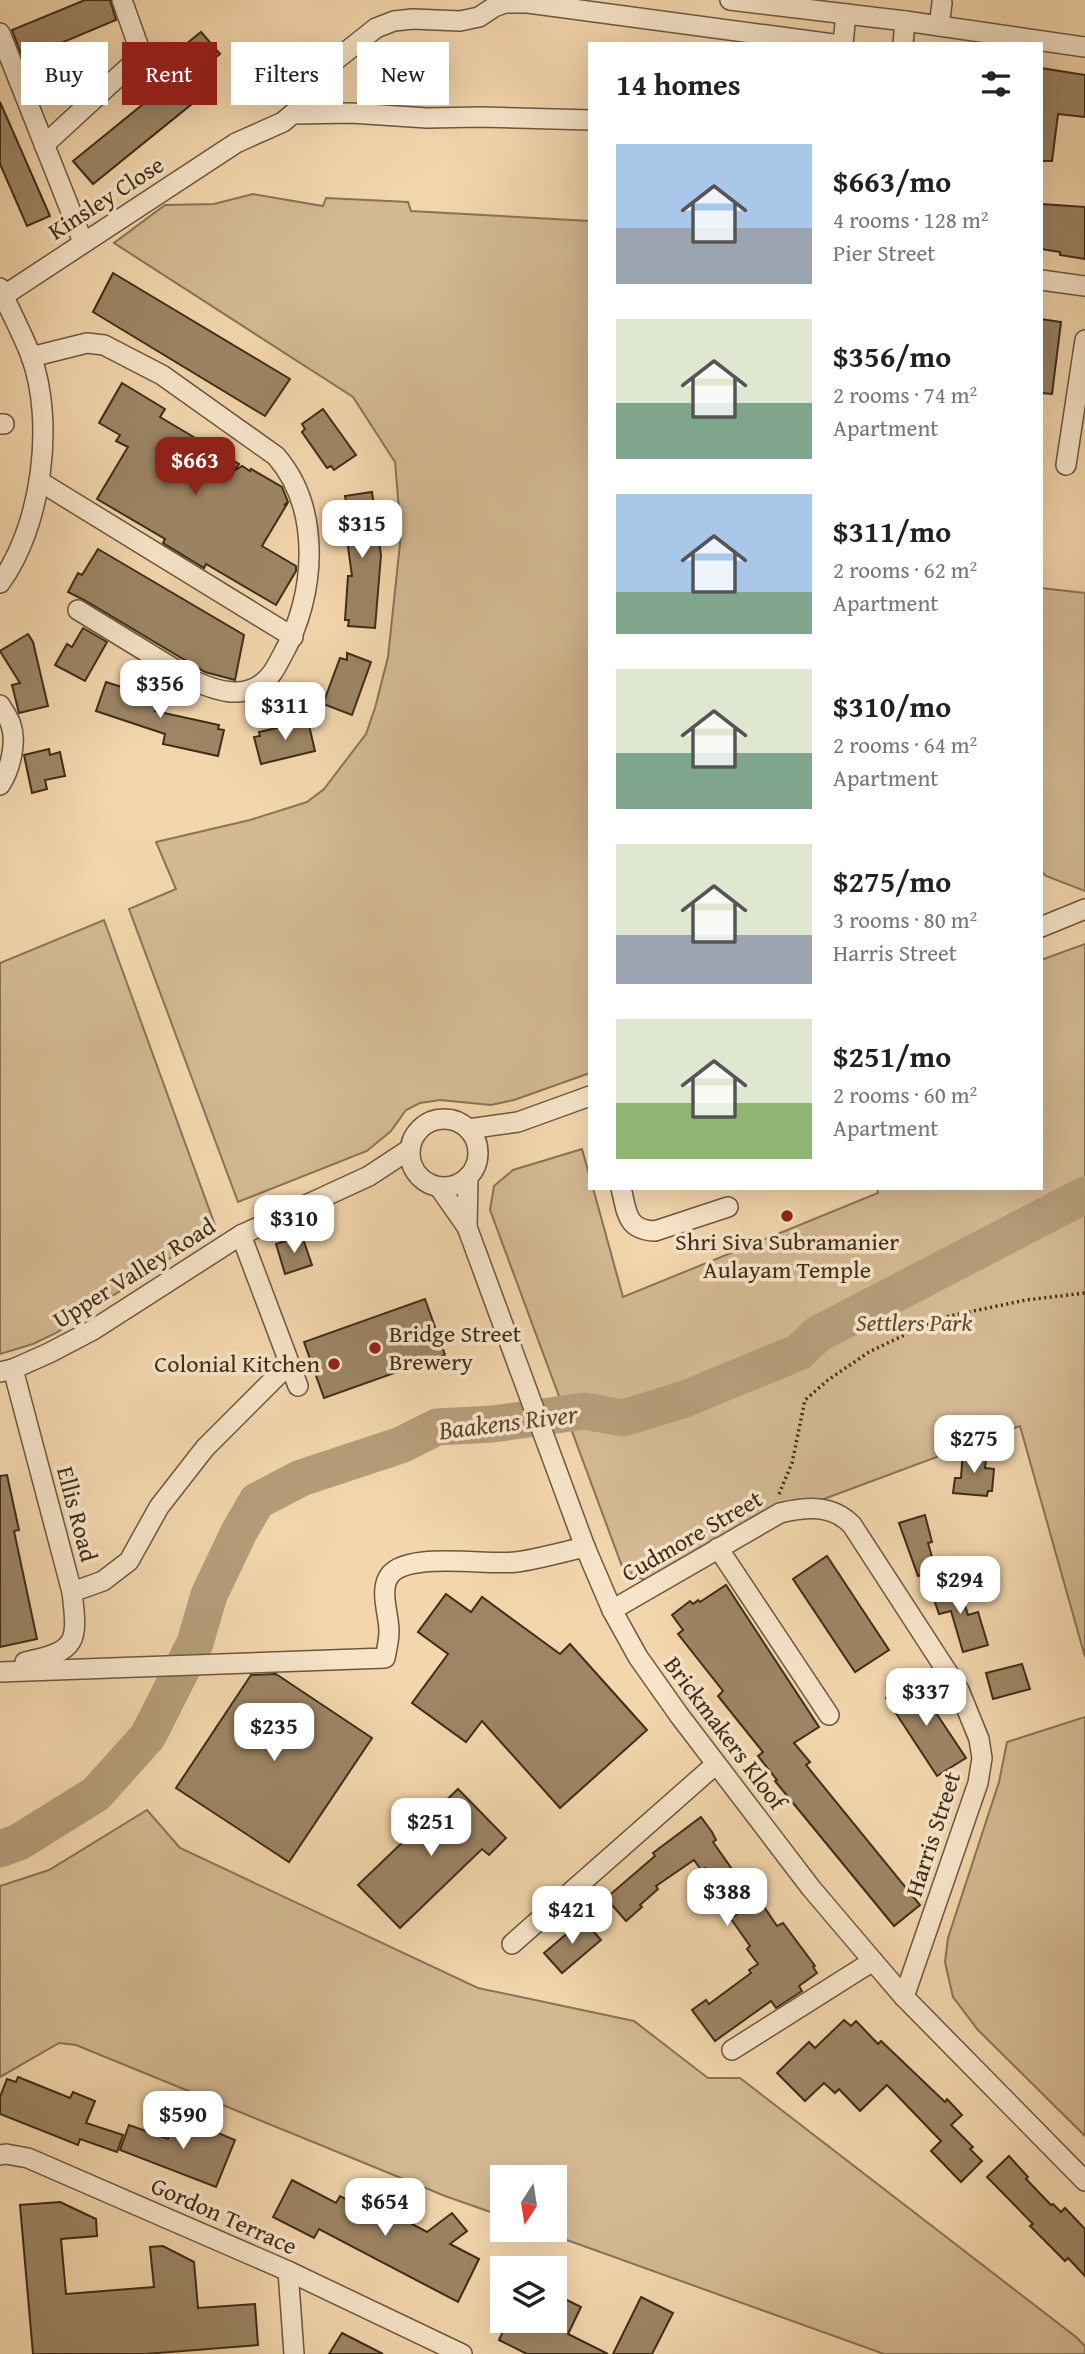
<!DOCTYPE html>
<meta charset="utf-8">
<style>
:root{--surface:#fff;--page:#f6f6f6;--text:#222;--muted:#767676;--accent:#8f2418}
body{margin:0;font-family:"Gentium Book Plus",serif;background:var(--page);color:var(--text);height:100vh;display:flex;flex-direction:column;font-size:26px;white-space:nowrap}
*{box-sizing:border-box;margin:0}
p{font-size:23px;color:var(--muted)}
.icon{flex:none;width:38px;height:38px;fill:none;stroke:currentColor;stroke-width:2;stroke-linecap:round;stroke-linejoin:round}
.map{position:relative;flex:1;overflow:hidden}
.sheet{position:absolute;left:588px;top:42px;width:455px;height:1148px;display:flex;flex-direction:column;background:var(--surface);border-radius:0px;box-shadow:0 7px 28px #0002}
.sheet>*{flex:none}
.top-card{position:absolute;left:21px;top:42px;width:462px;height:63px;display:flex;gap:14px}
.needle{width:46px;rotate:192deg}
.tools{position:absolute;left:490px;top:2165px;display:grid;gap:14px}
.tools a{display:grid;place-items:center;width:77px;height:77px;border-radius:0px;background:var(--surface);box-shadow:0 7px 28px #0002;font-size:35px}
.price{position:absolute;translate:-50% -60px;padding:0 16px;border-radius:14px;background:#fff;color:#222;font-size:23px;line-height:46px;filter:drop-shadow(0 2px 4px #0008)}
.price::after{content:'';position:absolute;left:50%;top:42px;width:21px;height:16px;margin-left:-10px;background:inherit;clip-path:polygon(0 0,100% 0,50% 100%)}
.price.selected{background:var(--accent);color:#fff}
ul{padding:0;list-style:none}
li{display:flex;align-items:center;gap:21px;height:175px;padding:0 28px}
li span{display:grid;place-items:center;flex:none;width:196px;height:140px;border-radius:0px;color:#555}
li>.icon{margin-inline-start:auto}
span .icon{width:84px;height:84px;fill:#fffc;stroke-width:1}
li b{font-size:30px}
h2{display:flex;justify-content:space-between;align-items:center;height:84px;padding:0 28px;font-size:30px}
.chip{padding:0 24px;border-radius:0px;background:var(--surface);box-shadow:0 7px 28px #0002;font-size:24px;line-height:63px}
.chip.selected{background:var(--accent);color:#fff}
.map>svg:first-child{display:block}
.green{fill:#d4b993;stroke:#8a7356;stroke-width:2}
.lines{fill:none;stroke-linecap:round;stroke-linejoin:round}
.river{stroke:#b69d7a;stroke-width:37}
.building{fill:#9d8565;stroke:#3f2d19;stroke-width:2}
.minor-casing{stroke:#6c573e;stroke-width:22}
.path{stroke:#3f2d19;stroke-width:3.5;stroke-dasharray:2 3.5;stroke-linecap:butt}
.minor{stroke:#f7e4c9;stroke-width:19}
.poi-dot{fill:#8f2418;stroke:#f7e4c9;stroke-width:2.5}
.labels{text-anchor:middle;stroke-width:7;stroke-linejoin:round;paint-order:stroke}
.street-label{font-size:24px;fill:#3f2d19;stroke:#f7e4c9}
.poi-label{font-size:24px;fill:#3f2d19;stroke:#f7e4c9}
.park-label{font-size:24px;font-style:italic;fill:#5d4931;stroke:#f7e4c9}
.water-label{font-size:26px;font-style:italic;fill:#5d4931;stroke:#f7e4c9}
</style>
<div class="map">
<svg width="1085" height="2354" viewBox="0 0 1085 2354">
<rect width="100%" height="100%" fill="#f3d6ac"/>
<filter id="stains"><feTurbulence type="fractalNoise" baseFrequency=".00286" numOctaves="4"/><feColorMatrix values="0 0 0 0 .2 0 0 0 0 .09 0 0 0 0 .02 0 0 0 .5 -.17"/></filter>
<radialGradient id="worn" r=".72"><stop offset=".6" stop-color="#630" stop-opacity="0"/><stop offset="1" stop-color="#630" stop-opacity=".3"/></radialGradient>
<g class="green">
<path d="M253 194 323 206 326 198 408 202 411 211 590 221V1073L514 1100 491 1105 440 1100 420 1103 406 1110 391 1131 367 1151 238 1202 129 909 176 889 156 842 250 820 307 802 324 789 366 734 375 708 388 657 401 534 395 462 353 397 114 243 165 205 214 204Z"/>
<path d="M1041 588 1085 593V891L1046 876 1041 871Z"/>
<path d="M104 920 216 1228 56 1333 33 1344 0 1354V963Z"/>
<path d="M1085 944V1657L1020 1426 797 1509 654 1585 623 1569 490 1210 494 1186 513 1170 582 1149 590 1178V1188H593L623 1297 878 1193 877 1188H1041V960Z"/>
<path d="M1085 1717V2136L978 2030 953 1997 945 1962 948 1938 999 1782 1007 1742Z"/>
<path d="M147 1810 180 1848 478 1988 634 2021 708 2078H740L1076 2337 1085 2346V2354H884L539 2230H555V2177H502V2216L445 2196 76 2045 59 2043 0 2077V1886L49 1870Z"/>
</g>
<g class="lines">
<path class="river" d="M0 1849 19 1842 96 1794 148 1736 195 1643 209 1595 239 1532 257 1501 301 1478 401 1445 437 1427 493 1424 584 1411 623 1418 685 1399 748 1373 799 1352 818 1334 1085 1195"/>
</g>
<g class="building">
<path d="M85 0H110L116 20 23 59 12 30Z"/>
<path d="M201 32 220 54 186 82 168 59Z"/>
<path d="M1041 68 1085 75V117L1058 114 1052 161H1041Z"/>
<path d="M179 75 198 99 93 184 73 161Z"/>
<path d="M0 102 50 216 27 226 0 164Z"/>
<path d="M1041 204 1085 207V259L1060 255V252L1041 249Z"/>
<path d="M113 273 290 379 265 416 93 312Z"/>
<path d="M1041 319 1061 322 1052 394 1041 393Z"/>
<path d="M122 383 165 409 160 417 239 464 234 471 242 466 250 471 251 469 282 487 288 502 284 505 287 504 262 546 296 566V571L276 605 206 564 204 568 163 543 165 539 97 499 128 447 116 441 120 435 99 423Z"/>
<path d="M323 409 356 455 334 470 331 466 327 468 302 432 305 429 302 424Z"/>
<path d="M372 492 381 555 375 628 348 626 349 620H345L348 576H352L342 503 346 502 345 496Z"/>
<path d="M98 549 244 635 235 680 205 672 84 600 68 592 78 573 82 575Z"/>
<path d="M83 628 107 642 85 681 55 665 67 644 72 647Z"/>
<path d="M28 634 33 642 48 706 19 713 12 685 20 683 0 651Z"/>
<path d="M347 653 371 662 352 715 323 704 340 658 347 660Z"/>
<path d="M106 682 153 697 152 701 158 703 155 711 219 725 218 729 224 730 218 756 163 744 165 734 96 711Z"/>
<path d="M308 721 315 751 261 764 254 737 260 736 259 732Z"/>
<path d="M49 749 50 755 60 752 65 776 45 780 47 789 32 793 24 755Z"/>
<path d="M302 1236 312 1265 285 1274 276 1244Z"/>
<path d="M425 1299 445 1355 324 1398 304 1342Z"/>
<path d="M963 1450 987 1452 985 1468 994 1469 992 1491H988L987 1496 953 1493 955 1478H961Z"/>
<path d="M7 1475 19 1530 14 1531 37 1639 0 1647V1476Z"/>
<path d="M925 1515 932 1542 928 1543 936 1571 918 1576 899 1523Z"/>
<path d="M827 1556 889 1650 855 1672 793 1579Z"/>
<path d="M957 1580 968 1615 978 1612 988 1645 963 1652 951 1611 939 1614 930 1588Z"/>
<path d="M726 1585 819 1727 794 1743 810 1762 806 1765 920 1905 894 1926 775 1781 777 1780 758 1756 763 1752 718 1696 723 1691 678 1634 683 1630 672 1615 690 1601 693 1604 698 1600 700 1602Z"/>
<path d="M446 1594 471 1612 482 1597 560 1654 570 1644 647 1730 560 1808 482 1721 466 1742 412 1703 448 1654 418 1632Z"/>
<path d="M1022 1664 1030 1689 993 1699 986 1673Z"/>
<path d="M276 1674 372 1738 289 1862 176 1788 251 1675Z"/>
<path d="M914 1680 966 1758 937 1776 886 1698Z"/>
<path d="M458 1789 506 1838 489 1855 482 1849 400 1928 358 1885Z"/>
<path d="M701 1817 712 1832 716 1840 713 1842 739 1879 750 1871 766 1893 758 1898 777 1926 783 1923 815 1966 813 1967 817 1973 799 1986 802 1991 776 2008 771 2001 715 2041 692 2010 706 2000 709 2004 751 1973 749 1970 758 1964 747 1949 750 1946 731 1919 737 1914 705 1868 701 1870 694 1860 656 1886 658 1889 640 1905 642 1907 626 1921 606 1898 655 1856 653 1853Z"/>
<path d="M583 1920 601 1940 562 1973 544 1953Z"/>
<path d="M844 2020 851 2026 856 2021 878 2044 881 2041 945 2102 947 2099 962 2115 951 2125 973 2147 970 2149 982 2161 961 2182 931 2151 941 2141 887 2085 860 2111 839 2089 835 2093 824 2083 805 2101 777 2073 809 2042 815 2048Z"/>
<path d="M18 2077 70 2098 73 2092 95 2101 86 2123 123 2135 117 2152 80 2139 78 2145 0 2114V2097L7 2079 16 2082Z"/>
<path d="M194 2123 235 2140 216 2187 120 2150 129 2125 168 2139 173 2125 190 2132Z"/>
<path d="M1009 2156 1028 2177 1026 2179 1051 2205 1053 2204 1061 2212 1065 2208 1085 2229V2276L1068 2258 1065 2261 1030 2226 1033 2224 987 2177Z"/>
<path d="M292 2180 336 2203 340 2196 380 2217 384 2209 427 2232 452 2213 467 2231 450 2244 479 2259 458 2302 319 2229 314 2238 273 2217Z"/>
<path d="M60 2202 96 2219 97 2236 61 2239 66 2294 154 2287 150 2247 163 2246 194 2262 198 2308 255 2304 258 2345 145 2354H33L20 2205Z"/>
<path d="M555 2294 581 2307 568 2334 608 2354H527L499 2340 508 2320H555Z"/>
<path d="M641 2297 673 2313 652 2354H613Z"/>
<path d="M342 2333 383 2354H329Z"/>
</g>
<g class="lines">
<defs>
<g id="minor">
<path d="M730 0 905 21 1085 47"/>
<path d="M939 26 942 3"/>
<path d="M0 33 83 242"/>
<path d="M843 44 846 14"/>
<path d="M903 44 905 21"/>
<path d="M293 114 351 113 427 118 480 117 590 120"/>
<path d="M44 145 132 64 138 52V45L122 0"/>
<path d="M1041 280 1085 286"/>
<path d="M0 288C10 311 22 333 31 356 55 422 42 526 0 583"/>
<path d="M0 298 236 143 283 122 302 106 332 63 376 28 394 21 413 19 460 21 479 17 494 7 505 3H528L833 44"/>
<path d="M31 357 87 343 104 345 162 375 276 456C322 509 316 595 283 654 277 665 272 677 261 684 241 699 215 690 194 681L78 610"/>
<path d="M0 424H4"/>
<path d="M1066 465 1085 340"/>
<path d="M39 481 293 637"/>
<path d="M0 705C4 712 9 718 11 725 17 743 10 770 0 785"/>
<path d="M1041 927 1085 909"/>
<circle cx="444" cy="1153" r="34"/>
<path d="M468 1129 518 1122 590 1096"/>
<path d="M439 1187 467 1227 585 1547 612 1610 638 1657 679 1715 811 1888 873 1961 904 1997 1085 2181"/>
<path d="M621 1188C627 1212 626 1230 655 1231L728 1207"/>
<path d="M467 1227 468 1177"/>
<path d="M241 1235 298 1386"/>
<path d="M13 1369 72 1592C78 1642 78 1651 25 1662"/>
<path d="M0 1372 13 1369 49 1353 93 1330 241 1235 369 1176 410 1149"/>
<path d="M718 1548 829 1715"/>
<path d="M72 1592 103 1581 129 1561 159 1507 205 1448 289 1364"/>
<path d="M612 1610 780 1513C806 1507 832 1504 852 1525L959 1690 979 1739 982 1758 978 1783 904 1997"/>
<path d="M0 1672 385 1658C387 1649 389 1640 389 1631 389 1615 380 1593 388 1578 402 1550 488 1566 516 1562 539 1559 562 1552 585 1547"/>
<path d="M512 1944 716 1764"/>
<path d="M732 2050 873 1961"/>
<path d="M0 2155 6 2154 28 2158 288 2271 462 2354"/>
<path d="M288 2271 294 2354"/>
</g>
</defs>
<use href="#minor" class="minor-casing"/>
<path class="path" d="M779 1494 792 1463 805 1400 828 1380 869 1352 940 1318 1026 1300 1085 1293"/>
<use href="#minor" class="minor"/>
</g>
<g class="poi-dot">
<circle cx="787" cy="1216" r="7"/>
<circle cx="375" cy="1348" r="7"/>
<circle cx="334" cy="1364" r="7"/>
</g>
<g class="labels">
<g class="street-label">
<text transform="translate(106 198) rotate(-33)" y="8">Kinsley Close</text>
<text transform="translate(134 1273) rotate(-32)" y="8">Upper Valley Road</text>
<text transform="translate(77 1514) rotate(75)" y="8">Ellis Road</text>
<text transform="translate(692 1536) rotate(-30)" y="8">Cudmore Street</text>
<text transform="translate(725 1733) rotate(53)" y="8">Brickmakers Kloof</text>
<text transform="translate(933 1834) rotate(-72)" y="8">Harris Street</text>
<text transform="translate(224 2216) rotate(24)" y="8">Gordon Terrace</text>
</g>
<g class="poi-label">
<text x="787" y="1250">Shri Siva Subramanier<tspan x="787" dy="28">Aulayam Temple</tspan></text>
<text x="389" y="1342" text-anchor="start">Bridge Street<tspan x="389" dy="28">Brewery</tspan></text>
<text x="320" y="1372" text-anchor="end">Colonial Kitchen</text>
</g>
<g class="park-label">
<text x="914" y="1331">Settlers Park</text>
</g>
<g class="water-label">
<text transform="translate(508 1422) rotate(-7)" y="9">Baakens River</text>
</g>
</g>
<rect width="100%" height="100%" filter="url(#stains)"/>
<rect width="100%" height="100%" fill="url(#worn)"/>
</svg>
<div class="tools">
<a><svg class="needle" viewBox="-14 -14 28 28"><path d="M0-13l5 13h-10z" fill="#e53935"/><path d="M0 13l5-13h-10z" fill="#767676"/></svg></a>
<a><svg class="icon" aria-label="layers" viewBox="0 0 24 24"><path d="M12 4l9 5-9 5-9-5zM3 14l9 5 9-5"/></svg></a>
</div>
<b class="price selected" style="left:195px;top:497px">$663</b>
<b class="price" style="left:362px;top:560px">$315</b>
<b class="price" style="left:160px;top:720px">$356</b>
<b class="price" style="left:285px;top:742px">$311</b>
<b class="price" style="left:294px;top:1255px">$310</b>
<b class="price" style="left:974px;top:1475px">$275</b>
<b class="price" style="left:960px;top:1616px">$294</b>
<b class="price" style="left:926px;top:1728px">$337</b>
<b class="price" style="left:274px;top:1763px">$235</b>
<b class="price" style="left:431px;top:1858px">$251</b>
<b class="price" style="left:727px;top:1928px">$388</b>
<b class="price" style="left:572px;top:1946px">$421</b>
<b class="price" style="left:183px;top:2151px">$590</b>
<b class="price" style="left:385px;top:2238px">$654</b>
<div class="top-card">
<a class="chip">Buy</a>
<a class="chip selected">Rent</a>
<a class="chip">Filters</a>
<a class="chip">New</a>
</div>
<section class="sheet">
<h2>14 homes<svg class="icon" aria-label="filters" viewBox="0 0 24 24"><path d="M4 7h16M4 17h16"/><circle cx="9" cy="7" r="2"/><circle cx="15" cy="17" r="2"/></svg></h2>
<ul>
<li><span style="background:linear-gradient(#a9c7e8 60%,#9aa5b1 0)"><svg class="icon" aria-label="home" viewBox="0 0 24 24"><path d="M3 11l9-7 9 7M6 9v11h12V9"/></svg></span><div><b>$663/mo</b><p>4 rooms · 128 m²</p><p>Pier Street</p></div></li>
<li><span style="background:linear-gradient(#dfe7d0 60%,#7fa58c 0)"><svg class="icon" aria-label="home" viewBox="0 0 24 24"><path d="M3 11l9-7 9 7M6 9v11h12V9"/></svg></span><div><b>$356/mo</b><p>2 rooms · 74 m²</p><p>Apartment</p></div></li>
<li><span style="background:linear-gradient(#a9c7e8 70%,#7fa58c 0)"><svg class="icon" aria-label="home" viewBox="0 0 24 24"><path d="M3 11l9-7 9 7M6 9v11h12V9"/></svg></span><div><b>$311/mo</b><p>2 rooms · 62 m²</p><p>Apartment</p></div></li>
<li><span style="background:linear-gradient(#dfe7d0 60%,#7fa58c 0)"><svg class="icon" aria-label="home" viewBox="0 0 24 24"><path d="M3 11l9-7 9 7M6 9v11h12V9"/></svg></span><div><b>$310/mo</b><p>2 rooms · 64 m²</p><p>Apartment</p></div></li>
<li><span style="background:linear-gradient(#dfe7d0 65%,#9aa5b1 0)"><svg class="icon" aria-label="home" viewBox="0 0 24 24"><path d="M3 11l9-7 9 7M6 9v11h12V9"/></svg></span><div><b>$275/mo</b><p>3 rooms · 80 m²</p><p>Harris Street</p></div></li>
<li><span style="background:linear-gradient(#dfe7d0 60%,#8fb573 0)"><svg class="icon" aria-label="home" viewBox="0 0 24 24"><path d="M3 11l9-7 9 7M6 9v11h12V9"/></svg></span><div><b>$251/mo</b><p>2 rooms · 60 m²</p><p>Apartment</p></div></li>
</ul>
</section>
</div>
